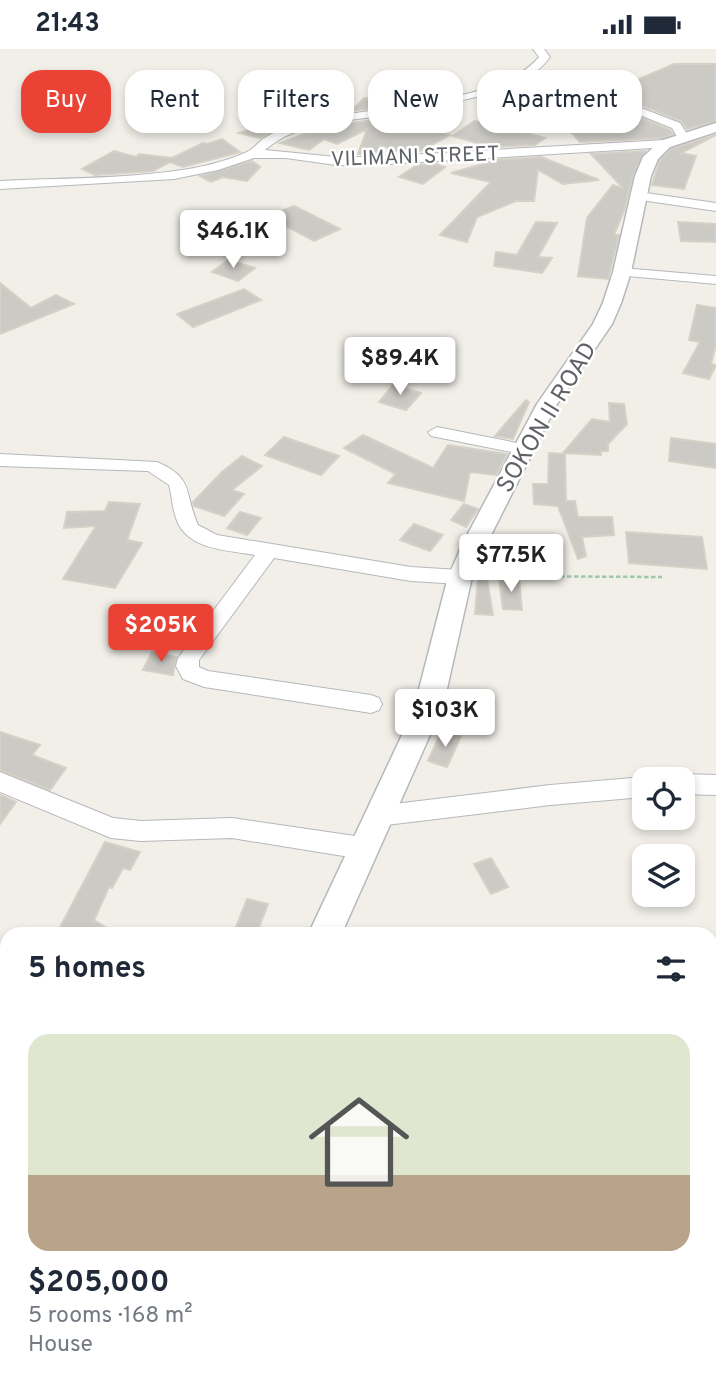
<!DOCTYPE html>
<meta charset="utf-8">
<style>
:root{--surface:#fff;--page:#f2f2f3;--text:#1f2937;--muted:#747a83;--accent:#ea4335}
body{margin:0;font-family:Overpass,sans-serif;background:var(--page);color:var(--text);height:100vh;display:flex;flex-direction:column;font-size:26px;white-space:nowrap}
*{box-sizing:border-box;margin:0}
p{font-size:23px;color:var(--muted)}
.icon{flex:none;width:38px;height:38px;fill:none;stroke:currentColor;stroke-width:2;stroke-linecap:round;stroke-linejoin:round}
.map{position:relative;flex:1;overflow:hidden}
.side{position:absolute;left:0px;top:878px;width:718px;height:471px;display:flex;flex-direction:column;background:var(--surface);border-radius:21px 21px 0 0;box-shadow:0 4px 10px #0003}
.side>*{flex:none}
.hud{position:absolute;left:21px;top:21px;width:676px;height:63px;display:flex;gap:14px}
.tools{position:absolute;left:632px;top:718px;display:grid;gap:14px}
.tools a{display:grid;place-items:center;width:63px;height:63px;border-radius:14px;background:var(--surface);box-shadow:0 4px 10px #0003;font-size:35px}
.price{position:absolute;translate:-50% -60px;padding:0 16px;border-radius:7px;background:#fff;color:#222;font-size:23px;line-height:46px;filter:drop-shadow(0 2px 4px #0008)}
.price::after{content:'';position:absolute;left:50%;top:42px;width:21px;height:16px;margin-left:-10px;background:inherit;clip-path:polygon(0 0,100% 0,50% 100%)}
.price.active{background:var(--accent);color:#fff}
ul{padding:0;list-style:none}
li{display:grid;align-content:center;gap:14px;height:371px;padding:0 28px}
li span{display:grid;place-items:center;height:217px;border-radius:21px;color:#555}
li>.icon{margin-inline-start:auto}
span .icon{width:126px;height:126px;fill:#fffc;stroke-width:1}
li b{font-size:30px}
h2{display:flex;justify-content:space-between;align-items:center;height:84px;padding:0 28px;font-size:30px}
.tag{padding:0 24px;border-radius:21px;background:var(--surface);box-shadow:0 4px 10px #0003;font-size:24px;line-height:63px}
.tag.active{background:var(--accent);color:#fff}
.status{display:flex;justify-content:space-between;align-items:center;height:49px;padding:0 35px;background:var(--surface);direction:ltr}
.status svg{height:19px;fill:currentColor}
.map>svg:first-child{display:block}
.building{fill:#cccac5;stroke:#d6d1c6;stroke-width:2}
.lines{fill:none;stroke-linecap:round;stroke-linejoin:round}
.minor-casing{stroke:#b5b8bc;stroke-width:2}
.tertiary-casing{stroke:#b5b8bc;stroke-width:3}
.path{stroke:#9cc7a9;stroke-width:2.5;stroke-dasharray:4.5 2.5;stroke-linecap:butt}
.minor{fill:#fff;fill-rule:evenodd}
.tertiary{fill:#fff;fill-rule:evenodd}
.labels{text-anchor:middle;stroke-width:5;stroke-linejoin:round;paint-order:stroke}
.far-street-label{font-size:21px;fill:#5f6368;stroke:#fff}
.street-label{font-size:24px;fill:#5f6368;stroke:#fff}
</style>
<div class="status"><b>21:43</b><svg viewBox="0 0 49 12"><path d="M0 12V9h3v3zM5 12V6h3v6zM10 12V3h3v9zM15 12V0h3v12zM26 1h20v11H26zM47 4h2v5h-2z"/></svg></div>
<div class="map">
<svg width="716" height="1348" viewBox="0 0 716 1348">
<rect width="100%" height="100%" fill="#f1efe8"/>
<g class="building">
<path d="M674 15H716V72L687 80 681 72 638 55 642 48 631 45 619 52 618 59 670 81 673 85 662 89 580 93 568 80 606 44Z"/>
<path d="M364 49 393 54 392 56 351 62Z"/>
<path d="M311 57 334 65 287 75 260 89 239 84 282 70Z"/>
<path d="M393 68 450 86 418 103 403 104 380 96 377 105H358L367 80 337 95 324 90 309 101 280 94 323 78Z"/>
<path d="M474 72 503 78 545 89 535 96 491 98 453 87Z"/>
<path d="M716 86 681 104 696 107 684 140 652 136 660 111 671 100Z"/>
<path d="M222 90 240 103 183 118 170 113 153 122 95 126 82 120 114 102 136 108 139 105 172 109 203 94 207 95Z"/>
<path d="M645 102 633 126 624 162 614 186H619L608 230 578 227 587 169 613 136 624 140 591 105Z"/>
<path d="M541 108 599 131 563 135 538 121 534 152H516L477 168 467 193 440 186 491 133 451 124 497 111Z"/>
<path d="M252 112 260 118 247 132 223 128 211 133 200 127Z"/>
<path d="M437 115 445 118 423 135 399 128 417 116Z"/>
<path d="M294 157 340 180 314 192 267 167Z"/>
<path d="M536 173 557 174 538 208 552 209 542 224 494 217 496 203 517 206Z"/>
<path d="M678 173 716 175V193L681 192Z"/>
<path d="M228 211 255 219 238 232 212 223Z"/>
<path d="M0 234 31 259 56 246 74 255 0 285Z"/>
<path d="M244 240 261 251 193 278 177 265Z"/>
<path d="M697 256 716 259V296L711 315 716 316 709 330 683 324 700 293 689 291Z"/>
<path d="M393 336 421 344 406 361 379 353Z"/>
<path d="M526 351 529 353 513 390 495 387Z"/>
<path d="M609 354 624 355 627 375 608 395V402H601V406L563 404 592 370 610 373Z"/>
<path d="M363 386 433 419 448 396 507 405 496 426 470 423 464 452 388 434 396 425 344 399Z"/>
<path d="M284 388 339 407 321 426 265 406Z"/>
<path d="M671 389 716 395V419L669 412Z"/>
<path d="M549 404 565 405 566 452H575L578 468H612L614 486 582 488 586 507 578 510 558 457 534 455 533 435H548Z"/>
<path d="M242 407 262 417 232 441 244 445 224 467 194 457 193 453 222 423Z"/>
<path d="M109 453 140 455 127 491 142 494 115 539 63 530 96 477 64 479 67 463 105 462Z"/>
<path d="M464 455 478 460 466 478 451 471Z"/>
<path d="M240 463 261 469 247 486 227 479Z"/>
<path d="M414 475 443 486 430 502 400 491Z"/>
<path d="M626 483 702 488 707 520 629 514Z"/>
<path d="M479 518H485L493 566 475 565Z"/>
<path d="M499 530H519L522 561 503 560Z"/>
<path d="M152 603 176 608 173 626 143 621Z"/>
<path d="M442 681 461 687 447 718 428 712Z"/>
<path d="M0 683 40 696 32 706 66 719 50 741 0 721Z"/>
<path d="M0 746 16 753 0 775Z"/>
<path d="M105 793 140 803 130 821 123 819 112 839 109 838 94 871 118 886H56Z"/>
<path d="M491 809 508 838 491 845 474 815Z"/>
<path d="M247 850 268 855 256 886H233Z"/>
</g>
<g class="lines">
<defs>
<g id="minor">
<path d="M533 0H544L550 8C535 29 511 38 487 45 454 54 420 60 387 66 345 73 298 72 265 101L336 108H372L665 91 671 95 669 98 372 116H336L286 109H254L218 121 174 130 0 140V132C58 129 118 130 175 122 198 119 225 113 247 103 253 100 258 94 263 90 274 83 285 78 297 75 359 57 498 58 539 8Z"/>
<path d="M630 48 640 50 633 56 680 74 689 88 687 91H679L672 79 620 58V54Z"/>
<path d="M639 143 716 154V162L634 150 632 147Z"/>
<path d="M622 219 716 227V235L617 226 615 223 617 220Z"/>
<path d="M437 378 522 395 531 400 522 405 431 387 428 383Z"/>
<path d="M0 405 157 413C195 429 184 445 198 476L217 486 411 518 460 521 467 523 470 528 467 533 460 535 411 532 274 509 199 611V618L208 622 371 646 379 649 382 655 379 661 371 664 204 638 183 630 176 617 178 609 255 506C227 501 186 501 176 469 172 458 172 447 169 436L148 422 0 417Z"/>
<path d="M0 723 113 769 141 772 232 769 362 788 371 791 375 799 371 807 362 810 232 789 141 792 111 789 0 743Z"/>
<path d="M682 725 716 726V746L682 745V730H673Z"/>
<path d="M644 728 648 730H644V748L550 756 378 777 369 774 366 767 369 760 378 757 550 736Z"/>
<path d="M710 956H716V984L710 983Z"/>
<path d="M401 1342H436L437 1348H401Z"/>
</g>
<g id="tertiary">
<path d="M716 74V83L670 98 658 110 651 127 631 223 621 254 612 275 557 355 487 494 472 528 446 644 430 686 341 886H308L402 686 418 644 448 528 463 494 537 355 593 275 603 254 613 223 635 127 643 108 660 92Z"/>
<path d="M70 1342H113L111 1348H67Z"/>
</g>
</defs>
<use href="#minor" class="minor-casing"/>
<use href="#tertiary" class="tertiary-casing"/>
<path class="path" d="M483 527 662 528"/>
<use href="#minor" class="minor"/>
<use href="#tertiary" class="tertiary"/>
</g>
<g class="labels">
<g class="far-street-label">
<text transform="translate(415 107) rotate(-2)" y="7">VILIMANI STREET</text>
</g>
<g class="street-label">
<text transform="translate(546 368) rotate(-59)" y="8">SOKON II ROAD</text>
</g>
</g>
</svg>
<div class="tools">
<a><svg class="icon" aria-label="locate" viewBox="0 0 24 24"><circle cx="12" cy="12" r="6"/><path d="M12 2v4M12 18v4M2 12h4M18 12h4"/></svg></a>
<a><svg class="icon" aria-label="layers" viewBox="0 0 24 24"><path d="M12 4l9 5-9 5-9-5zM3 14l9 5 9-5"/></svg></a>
</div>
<b class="price" style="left:233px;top:221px">$46.1K</b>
<b class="price" style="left:400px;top:348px">$89.4K</b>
<b class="price" style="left:511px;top:545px">$77.5K</b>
<b class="price active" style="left:161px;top:615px">$205K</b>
<b class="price" style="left:445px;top:700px">$103K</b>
<div class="hud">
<a class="tag active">Buy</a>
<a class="tag">Rent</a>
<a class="tag">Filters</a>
<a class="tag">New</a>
<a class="tag">Apartment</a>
</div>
<section class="side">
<h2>5 homes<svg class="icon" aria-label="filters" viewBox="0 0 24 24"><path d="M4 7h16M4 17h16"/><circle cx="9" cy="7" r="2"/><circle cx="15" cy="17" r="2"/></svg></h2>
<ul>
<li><span style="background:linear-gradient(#dfe7d0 65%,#b9a48a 0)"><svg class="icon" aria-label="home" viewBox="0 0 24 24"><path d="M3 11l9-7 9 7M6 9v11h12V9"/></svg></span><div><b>$205,000</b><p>5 rooms · 168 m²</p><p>House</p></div></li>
</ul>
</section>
</div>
